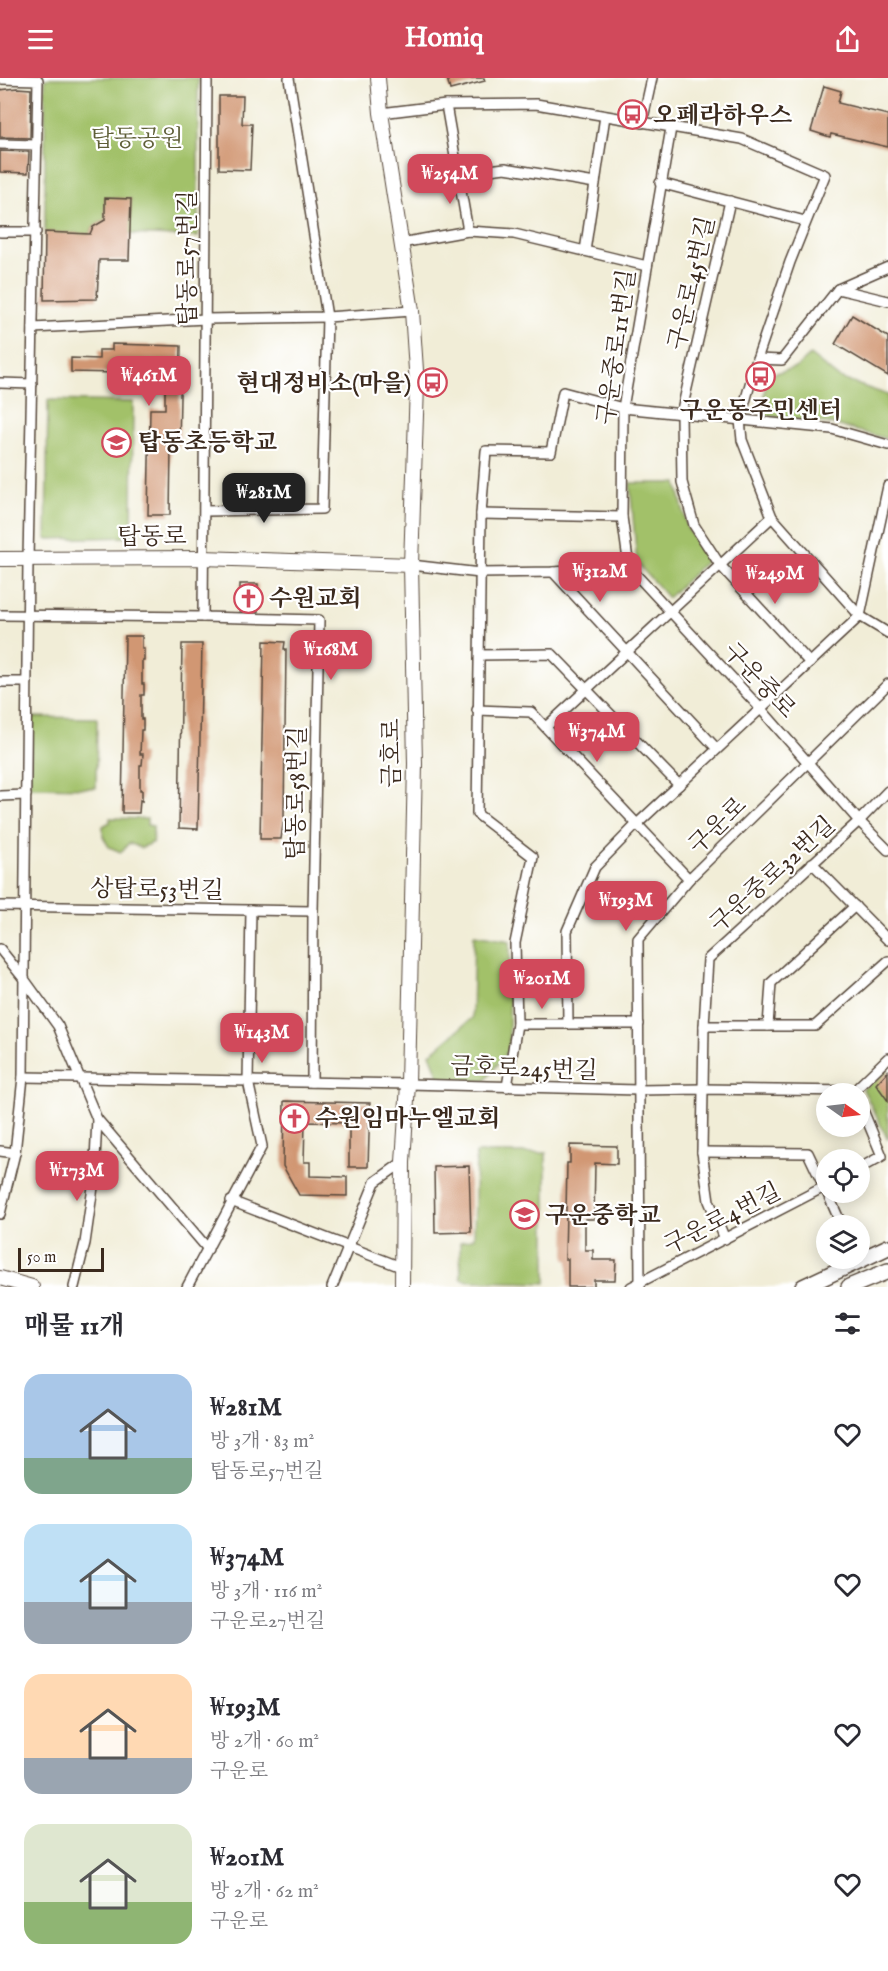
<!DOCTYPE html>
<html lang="ko">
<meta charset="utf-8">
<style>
:root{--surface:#fff;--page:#f2f2f3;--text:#2b2b33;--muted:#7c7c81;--accent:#d1495b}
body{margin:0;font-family:"IM FELL English","Noto Serif KR",serif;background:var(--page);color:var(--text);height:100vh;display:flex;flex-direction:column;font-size:22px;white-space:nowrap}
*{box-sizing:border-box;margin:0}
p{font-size:20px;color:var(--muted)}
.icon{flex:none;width:33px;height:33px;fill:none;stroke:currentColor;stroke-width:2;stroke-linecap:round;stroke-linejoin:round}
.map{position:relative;height:1209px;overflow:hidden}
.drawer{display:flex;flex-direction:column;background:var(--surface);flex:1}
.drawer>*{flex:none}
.needle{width:39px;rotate:104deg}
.controls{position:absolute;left:816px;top:1005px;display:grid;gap:12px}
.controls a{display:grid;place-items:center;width:54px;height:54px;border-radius:50%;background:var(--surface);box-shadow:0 3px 15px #0003;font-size:30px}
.scale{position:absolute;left:18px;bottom:15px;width:86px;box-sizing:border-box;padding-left:6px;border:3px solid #3b2a1e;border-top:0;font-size:16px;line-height:21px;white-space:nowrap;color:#3b2a1e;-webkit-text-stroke:4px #fff;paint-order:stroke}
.price{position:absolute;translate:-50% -51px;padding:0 14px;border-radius:12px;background:var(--accent);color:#fff;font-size:20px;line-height:39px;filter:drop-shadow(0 2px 3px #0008)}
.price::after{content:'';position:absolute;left:50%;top:36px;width:18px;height:14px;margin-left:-9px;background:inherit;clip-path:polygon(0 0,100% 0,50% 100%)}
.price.on{background:#222;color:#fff}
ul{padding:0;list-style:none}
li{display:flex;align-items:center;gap:18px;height:150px;padding:0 24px}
li span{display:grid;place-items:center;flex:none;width:168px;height:120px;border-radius:18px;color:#555}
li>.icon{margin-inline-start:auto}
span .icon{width:72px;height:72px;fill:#fffc;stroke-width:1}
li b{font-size:26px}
h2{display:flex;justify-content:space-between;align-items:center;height:72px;padding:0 24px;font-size:26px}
header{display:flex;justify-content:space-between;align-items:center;height:78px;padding:0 24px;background:var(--accent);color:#fff;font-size:27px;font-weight:700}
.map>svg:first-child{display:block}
.park{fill:#a2c169;stroke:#6e7644;stroke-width:1.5}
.building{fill:#d19773}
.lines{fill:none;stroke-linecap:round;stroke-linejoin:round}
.street-casing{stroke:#56473a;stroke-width:12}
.secondary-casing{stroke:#56473a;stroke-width:16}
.primary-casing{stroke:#56473a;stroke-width:18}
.street{stroke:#fff;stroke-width:9}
.secondary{stroke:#fff;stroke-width:14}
.primary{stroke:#fff;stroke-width:15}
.labels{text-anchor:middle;stroke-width:4.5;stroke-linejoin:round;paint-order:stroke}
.poi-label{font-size:24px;font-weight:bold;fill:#3b2a1e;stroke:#fff;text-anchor:start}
.park-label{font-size:24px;fill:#5f5f38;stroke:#fff}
.street-label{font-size:24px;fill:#3b2a1e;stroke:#fff}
</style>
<header><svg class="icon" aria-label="menu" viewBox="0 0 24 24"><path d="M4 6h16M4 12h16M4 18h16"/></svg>Homiq<svg class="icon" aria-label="share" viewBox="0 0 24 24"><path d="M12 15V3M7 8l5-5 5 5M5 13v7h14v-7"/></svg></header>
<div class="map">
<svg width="888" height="1209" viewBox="0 0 888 1209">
<rect width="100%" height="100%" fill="#fff"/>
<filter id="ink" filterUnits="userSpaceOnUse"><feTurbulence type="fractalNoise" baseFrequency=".0167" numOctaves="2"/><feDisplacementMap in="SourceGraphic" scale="12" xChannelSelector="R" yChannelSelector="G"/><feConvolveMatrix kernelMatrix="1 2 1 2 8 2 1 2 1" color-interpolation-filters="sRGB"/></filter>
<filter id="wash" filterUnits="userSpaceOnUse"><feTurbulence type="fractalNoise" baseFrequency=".008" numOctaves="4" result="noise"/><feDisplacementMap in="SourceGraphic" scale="24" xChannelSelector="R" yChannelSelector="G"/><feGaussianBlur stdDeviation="1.35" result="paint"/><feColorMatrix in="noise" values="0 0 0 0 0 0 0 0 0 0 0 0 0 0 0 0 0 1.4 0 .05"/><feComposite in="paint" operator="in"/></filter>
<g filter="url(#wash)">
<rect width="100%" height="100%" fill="#f1edd7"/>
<g class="park">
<path d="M45 0H198V159L129 156 131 121 105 120V142L93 149 90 156 45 154Z"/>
<path d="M810 277 839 300 888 317V361L832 346 760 337 768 297 797 289Z"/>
<path d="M48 322 133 324 132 459 46 461Z"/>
<path d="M630 405H677L687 450 708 481 668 520 637 485Z"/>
<path d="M31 639 97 640 96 710 30 709Z"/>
<path d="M110 740 147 741V747L153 748V764L141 770 129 765 121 774 109 769 103 758V748L110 744Z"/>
<path d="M474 857 510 863 509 971 485 1003 441 1004 430 976 472 940Z"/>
<path d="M888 989V1062L863 1011Z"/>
<path d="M476 1075H546V1205L469 1203 461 1201 460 1164 474 1160Z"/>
</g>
<g id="blocks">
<g class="building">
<path d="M447 0H484L485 3 450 12Z"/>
<path d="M824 8 841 13 838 25 888 37V69L831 56 830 59 811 53Z"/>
<path d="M17 10 31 11 30 60 0 59V12Z"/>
<path d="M219 18H243L242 46H252L250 92 219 91Z"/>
<path d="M0 73 29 74 28 95 0 94Z"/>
<path d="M105 120 131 121 129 182H99L97 221 44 222 45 154 90 156 93 149 105 142Z"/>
<path d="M852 237 888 259V298L835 266Z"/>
<path d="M112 266 181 268 179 370H171L170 437H148L150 331H165V296L71 294V280L99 281V272H112Z"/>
<path d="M240 506H258V534L240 533Z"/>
<path d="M125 558H142V571H144V582H142V606H144V617H141V641H143V652H141L140 676H143L142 687H140V712H142V723L140 722 139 735H122Z"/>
<path d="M264 563 285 564 284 571H286L284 739 281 761H260Z"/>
<path d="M182 566H202L198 751 179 750Z"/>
<path d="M888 993V1023L876 1006Z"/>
<path d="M284 1023 370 1025 368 1089H349V1045L305 1044 304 1084H310V1098L347 1099V1118L299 1117 283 1088Z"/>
<path d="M570 1067 617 1068V1086L595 1085 594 1141H585V1172H593V1182H616L615 1202H594V1209H568V1181H565L567 1085H570Z"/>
<path d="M469 1088 471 1154 435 1155 434 1089Z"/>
</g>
</g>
</g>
<g filter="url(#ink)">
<use href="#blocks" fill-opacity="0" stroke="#56473a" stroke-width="1.5"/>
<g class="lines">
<defs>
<g id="street">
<path d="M207 0 203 539 319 542 313 833 312 1004"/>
<path d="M0 1 38 2 28 481 23 999 15 1075 0 1136"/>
<path d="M446 27 468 153"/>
<path d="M381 35 446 27 536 26 742 61 825 97 790 184 757 281 740 342 742 362 772 439 860 538 888 555"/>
<path d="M642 45 652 0"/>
<path d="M0 66 37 67"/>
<path d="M458 96 505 90 595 105"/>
<path d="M660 105 805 143"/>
<path d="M730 123 681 336 682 404 694 447 720 487 810 585"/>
<path d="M0 154H36"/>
<path d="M401 165 468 153 514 156 647 188"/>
<path d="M585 173 605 38"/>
<path d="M838 211 888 223"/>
<path d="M33 250 206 241 327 239 412 233"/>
<path d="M757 281 782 282 838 211 888 189"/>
<path d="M0 305 32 306"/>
<path d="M205 433 322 431 327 239 289 0"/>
<path d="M481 436 622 439"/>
<path d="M411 487 480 495 553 494 629 489 761 631 859 743 888 772"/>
<path d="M629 489 622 439 623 330 671 50"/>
<path d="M553 494 717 671"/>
<path d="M0 537 203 539"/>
<path d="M480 577 552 576 679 707"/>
<path d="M0 604H27"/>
<path d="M477 632 531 634 689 801"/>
<path d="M546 649 772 439"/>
<path d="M0 718 26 717"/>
<path d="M812 785 888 862"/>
<path d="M0 828 313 833"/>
<path d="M0 871 24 901 58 948 97 1041 208 1171"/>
<path d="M517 946H639"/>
<path d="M568 946 567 853 595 789 636 747 860 538 888 408"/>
<path d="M704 948H815L888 883"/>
<path d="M768 948 771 905 855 828"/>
<path d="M23 999 408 1006 638 1012 703 1011 854 1013 888 980"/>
<path d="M507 1009 517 946 515 865 533 779 477 736 481 436 486 373 551 374 563 314 623 330 832 351 888 367"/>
<path d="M860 1025 882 1078 860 1090"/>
<path d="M0 1073 15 1075"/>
<path d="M702 1074 808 1075 826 1113"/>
<path d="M827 1114 842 1148"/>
<path d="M231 1123 401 1189"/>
<path d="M725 1161 709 1123 702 1074 704 948 708 881 859 743 888 713"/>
<path d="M74 1209 85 1165 94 1102 97 1041"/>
<path d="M187 1209 262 1068 248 1003 251 832"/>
<path d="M332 1209 375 1104 403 1084"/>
<path d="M631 1209 826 1108"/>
<path d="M640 1209 638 861 689 801 888 606"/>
</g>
<g id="secondary">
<path d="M378 0 381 35 412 233 417 307 411 487 415 686 408 1006 403 1084 402 1209"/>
<path d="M0 481 203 480 411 487"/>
<path d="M0 1200 32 1209"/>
</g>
<g id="primary">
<path d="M803 1209 888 1169"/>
<path d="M849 1209 888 1193"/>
</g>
</defs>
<use href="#street" class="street-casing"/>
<use href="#secondary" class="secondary-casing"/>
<use href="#primary" class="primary-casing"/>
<use href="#street" class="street"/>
<use href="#secondary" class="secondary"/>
<use href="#primary" class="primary"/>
</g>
</g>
<defs>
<symbol id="bus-ring" viewBox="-11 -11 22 22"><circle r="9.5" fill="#fff" stroke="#d1495b" stroke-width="1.5"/><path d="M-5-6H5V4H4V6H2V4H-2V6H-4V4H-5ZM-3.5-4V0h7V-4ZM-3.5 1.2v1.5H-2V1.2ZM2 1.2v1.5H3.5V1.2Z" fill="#d1495b"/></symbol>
<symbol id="school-ring" viewBox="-11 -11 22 22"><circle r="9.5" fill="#fff" stroke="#d1495b" stroke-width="1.5"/><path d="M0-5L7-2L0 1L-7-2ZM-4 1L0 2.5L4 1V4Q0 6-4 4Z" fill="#d1495b"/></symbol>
<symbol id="church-ring" viewBox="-11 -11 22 22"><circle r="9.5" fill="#fff" stroke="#d1495b" stroke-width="1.5"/><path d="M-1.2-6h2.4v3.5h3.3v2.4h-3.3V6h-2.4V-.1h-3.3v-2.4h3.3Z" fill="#d1495b"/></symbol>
</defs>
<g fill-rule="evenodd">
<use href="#bus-ring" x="616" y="20" width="33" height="33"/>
<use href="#bus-ring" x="744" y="282" width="33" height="33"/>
<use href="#bus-ring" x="416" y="288" width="33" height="33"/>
<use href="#school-ring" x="100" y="348" width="33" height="33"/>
<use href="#church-ring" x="232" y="504" width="33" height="33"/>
<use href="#church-ring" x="278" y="1024" width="33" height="33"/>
<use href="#school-ring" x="508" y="1120" width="33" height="33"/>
</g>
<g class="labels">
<g class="poi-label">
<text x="653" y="45">오페라하우스</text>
<text x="411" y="313" text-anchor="end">현대정비소(마을)</text>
<text x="761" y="340" text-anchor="middle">구운동주민센터</text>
<text x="138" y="372">탑동초등학교</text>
<text x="269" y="528">수원교회</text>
<text x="315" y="1048">수원임마누엘교회</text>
<text x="545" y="1145">구운중학교</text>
</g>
<g class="park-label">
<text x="137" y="68">탑동공원</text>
</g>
<g class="street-label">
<text transform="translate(187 180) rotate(-90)" y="8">탑동로57번길</text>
<text transform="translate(691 205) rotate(-77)" y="8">구운로45번길</text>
<text transform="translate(616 269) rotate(-82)" y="8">구운중로11번길</text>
<text x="152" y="466">탑동로</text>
<text transform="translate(760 602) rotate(47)" y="8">구운중로</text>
<text transform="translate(391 675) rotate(-90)" y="8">금호로</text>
<text transform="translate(296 715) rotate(-89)" y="8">탑동로58번길</text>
<text transform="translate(717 747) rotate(-44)" y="8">구운로</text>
<text transform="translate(772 796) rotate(-42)" y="8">구운중로32번길</text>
<text transform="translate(157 811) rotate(1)" y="8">상탑로53번길</text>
<text transform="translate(524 990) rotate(2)" y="8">금호로245번길</text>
<text transform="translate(722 1140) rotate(-27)" y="8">구운로4번길</text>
</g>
</g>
</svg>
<div class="controls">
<a><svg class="needle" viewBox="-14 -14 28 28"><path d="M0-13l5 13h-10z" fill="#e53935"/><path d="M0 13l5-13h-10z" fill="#7c7c81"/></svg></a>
<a><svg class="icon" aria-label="locate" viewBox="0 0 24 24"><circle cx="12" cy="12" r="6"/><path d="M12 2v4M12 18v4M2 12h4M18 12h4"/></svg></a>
<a><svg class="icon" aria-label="layers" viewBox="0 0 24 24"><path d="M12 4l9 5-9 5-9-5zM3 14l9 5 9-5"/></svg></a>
</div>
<div class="scale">50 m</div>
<b class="price" style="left:450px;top:127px">₩254M</b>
<b class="price" style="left:149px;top:329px">₩461M</b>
<b class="price on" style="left:264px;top:446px">₩281M</b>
<b class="price" style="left:600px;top:525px">₩312M</b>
<b class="price" style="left:775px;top:527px">₩249M</b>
<b class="price" style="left:331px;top:603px">₩168M</b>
<b class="price" style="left:597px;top:685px">₩374M</b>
<b class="price" style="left:626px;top:854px">₩193M</b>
<b class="price" style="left:542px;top:932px">₩201M</b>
<b class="price" style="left:262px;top:986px">₩143M</b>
<b class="price" style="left:77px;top:1124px">₩173M</b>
</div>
<section class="drawer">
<h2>매물 11개<svg class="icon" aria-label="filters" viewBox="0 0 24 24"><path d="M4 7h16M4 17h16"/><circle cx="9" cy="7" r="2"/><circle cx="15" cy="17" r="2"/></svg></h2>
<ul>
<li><span style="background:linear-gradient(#a9c7e8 70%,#7fa58c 0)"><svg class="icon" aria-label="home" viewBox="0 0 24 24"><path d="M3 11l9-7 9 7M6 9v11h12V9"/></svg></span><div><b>₩281M</b><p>방 3개 · 83 m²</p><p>탑동로57번길</p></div><svg class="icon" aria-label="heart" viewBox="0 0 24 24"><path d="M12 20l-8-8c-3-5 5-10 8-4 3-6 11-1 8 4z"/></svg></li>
<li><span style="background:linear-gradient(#bfe0f5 65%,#9aa5b1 0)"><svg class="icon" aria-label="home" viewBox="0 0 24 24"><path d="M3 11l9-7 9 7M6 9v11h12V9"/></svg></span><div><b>₩374M</b><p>방 3개 · 116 m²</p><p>구운로27번길</p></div><svg class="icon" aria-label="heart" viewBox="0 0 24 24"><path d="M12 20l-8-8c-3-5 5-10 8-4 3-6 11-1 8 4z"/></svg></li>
<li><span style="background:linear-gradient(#ffd9b3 70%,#9aa5b1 0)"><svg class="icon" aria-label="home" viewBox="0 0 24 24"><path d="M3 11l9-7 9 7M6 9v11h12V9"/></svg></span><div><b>₩193M</b><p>방 2개 · 60 m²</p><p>구운로</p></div><svg class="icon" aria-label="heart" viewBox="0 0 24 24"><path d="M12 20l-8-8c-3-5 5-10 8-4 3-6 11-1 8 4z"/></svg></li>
<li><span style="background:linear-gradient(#dfe7d0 65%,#8fb573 0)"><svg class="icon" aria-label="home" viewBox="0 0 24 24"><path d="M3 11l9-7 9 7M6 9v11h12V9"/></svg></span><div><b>₩201M</b><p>방 2개 · 62 m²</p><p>구운로</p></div><svg class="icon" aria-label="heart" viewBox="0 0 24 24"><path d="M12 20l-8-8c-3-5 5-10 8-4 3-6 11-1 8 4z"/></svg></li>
</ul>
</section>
